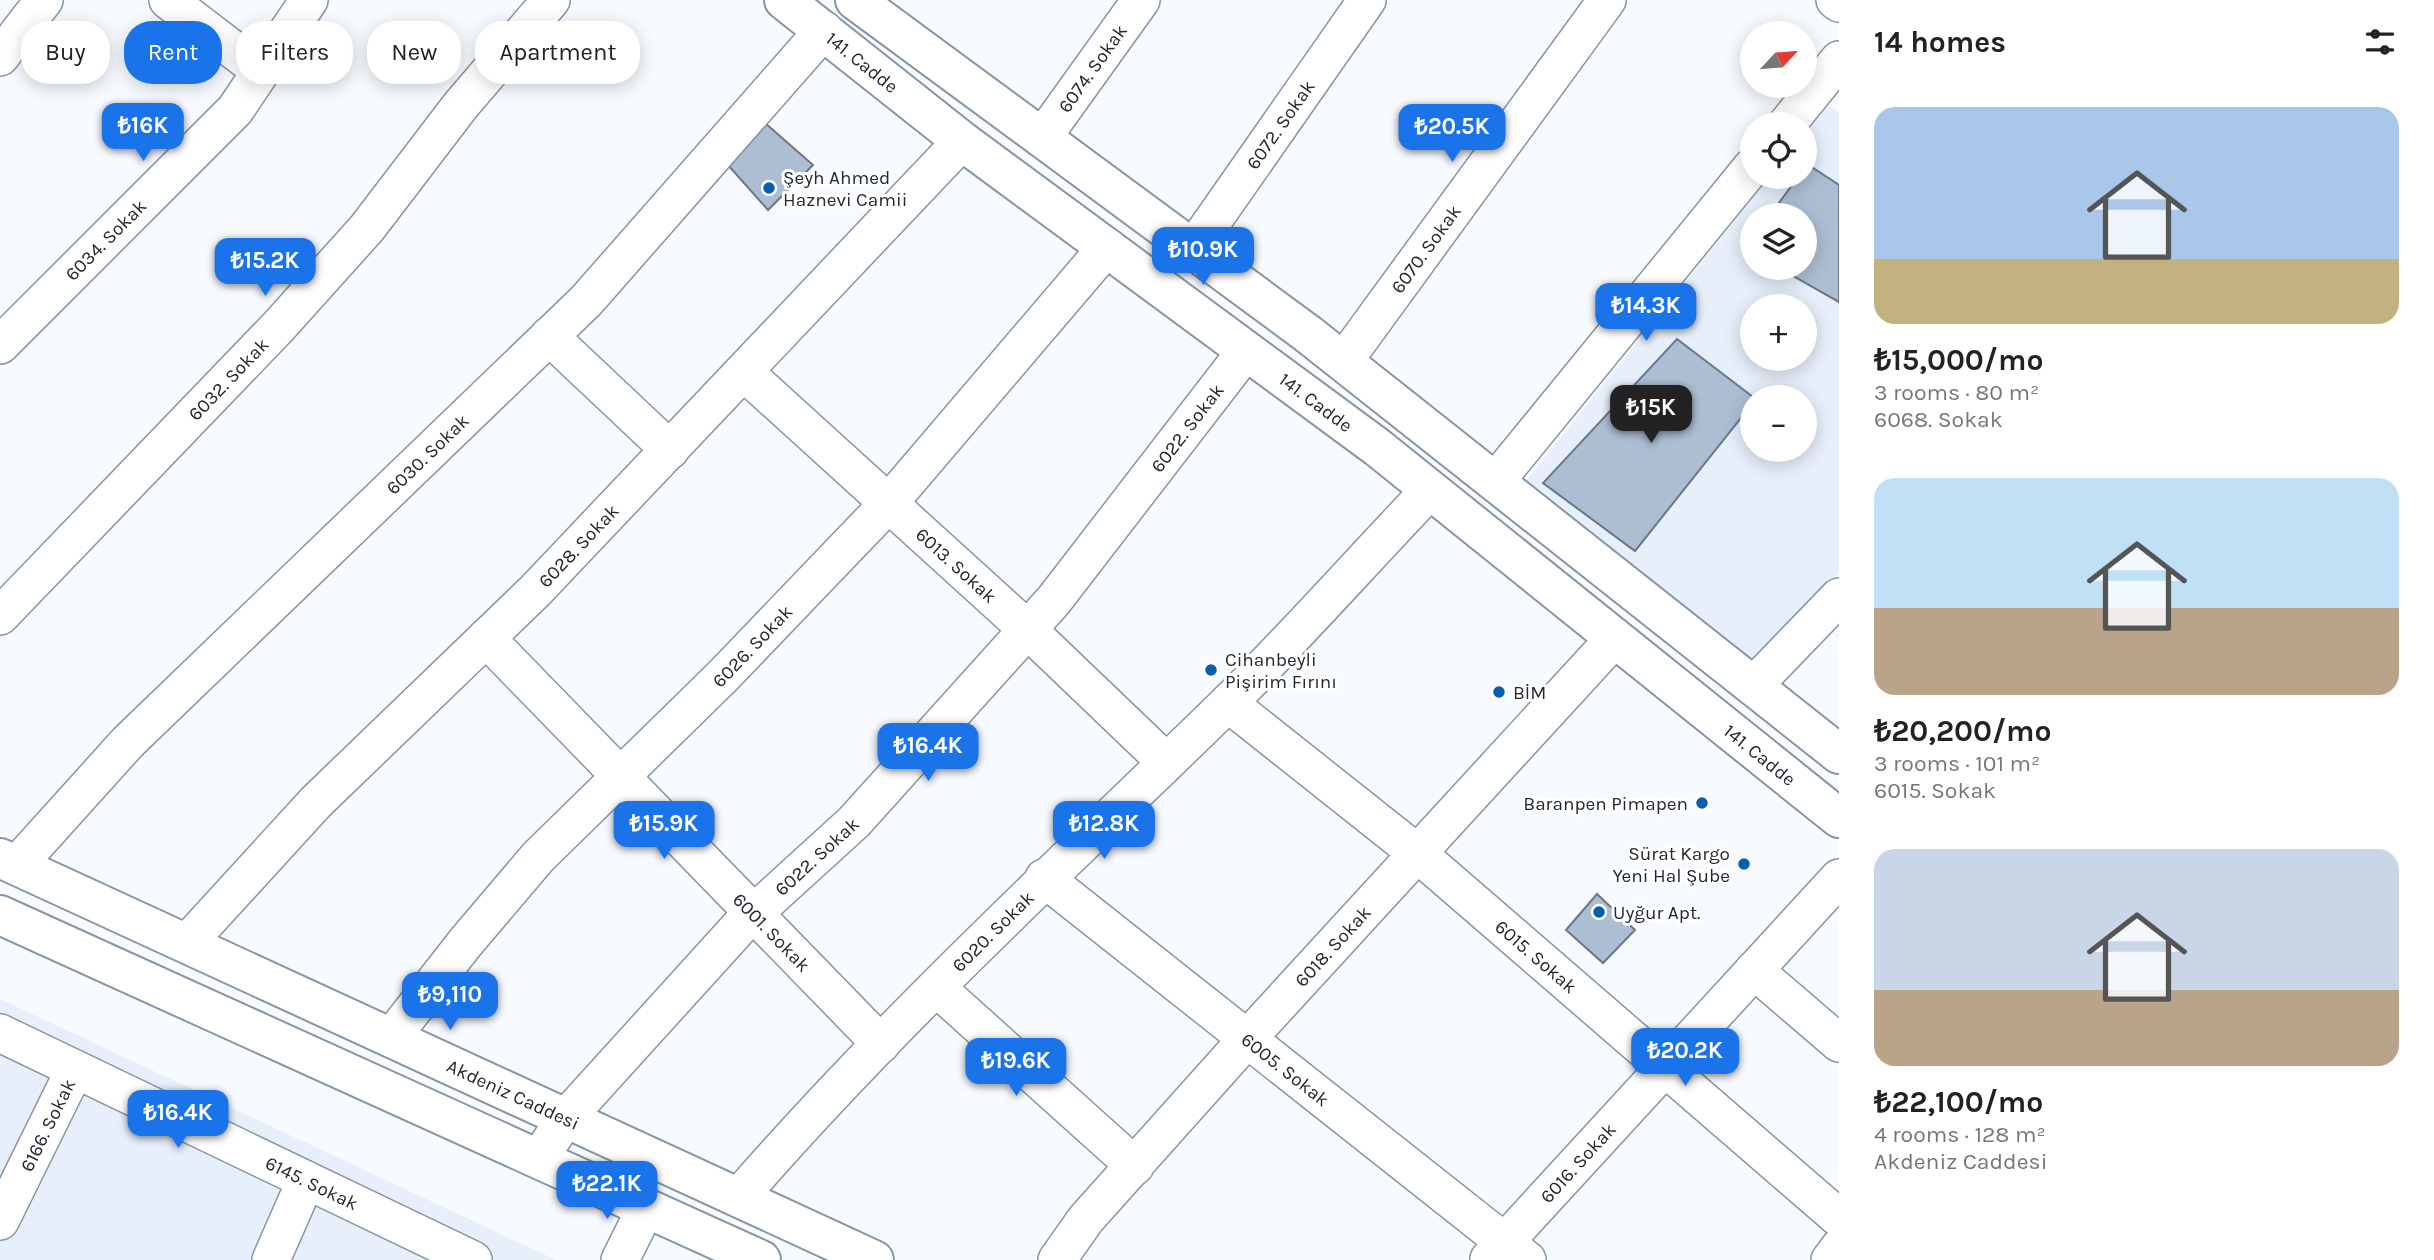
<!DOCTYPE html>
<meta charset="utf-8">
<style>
:root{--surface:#fff;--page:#f6f6f6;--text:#222;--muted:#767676;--accent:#1a73e8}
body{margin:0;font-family:Karla,sans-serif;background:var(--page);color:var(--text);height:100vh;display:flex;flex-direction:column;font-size:26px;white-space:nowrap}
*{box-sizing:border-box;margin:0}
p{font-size:23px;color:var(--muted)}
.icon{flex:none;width:38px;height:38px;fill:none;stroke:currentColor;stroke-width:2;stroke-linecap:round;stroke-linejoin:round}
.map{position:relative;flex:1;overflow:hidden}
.details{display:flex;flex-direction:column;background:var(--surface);width:595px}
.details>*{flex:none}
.guide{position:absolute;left:21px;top:21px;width:665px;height:63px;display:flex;gap:14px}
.needle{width:46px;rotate:64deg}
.tools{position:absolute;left:1740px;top:21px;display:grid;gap:14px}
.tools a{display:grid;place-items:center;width:77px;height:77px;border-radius:50%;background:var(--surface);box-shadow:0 4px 18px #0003;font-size:35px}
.price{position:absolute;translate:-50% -60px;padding:0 16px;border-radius:14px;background:var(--accent);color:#fff;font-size:23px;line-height:46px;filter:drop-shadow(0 2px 4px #0008)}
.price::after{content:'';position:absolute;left:50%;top:42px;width:21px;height:16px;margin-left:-10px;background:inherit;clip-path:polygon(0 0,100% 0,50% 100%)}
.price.selected{background:#222;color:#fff}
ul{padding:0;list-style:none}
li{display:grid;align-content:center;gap:14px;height:371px;padding:0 35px}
li span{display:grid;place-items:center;height:217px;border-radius:21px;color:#555}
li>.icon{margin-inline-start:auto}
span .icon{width:126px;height:126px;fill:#fffc;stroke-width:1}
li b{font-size:30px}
h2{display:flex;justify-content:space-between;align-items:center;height:84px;padding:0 35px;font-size:30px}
.pill{padding:0 24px;border-radius:28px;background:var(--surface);box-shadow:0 4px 18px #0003;font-size:24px;line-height:63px}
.pill.selected{background:var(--accent);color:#fff}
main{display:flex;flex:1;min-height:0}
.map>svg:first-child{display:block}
.built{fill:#e6effa;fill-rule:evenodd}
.building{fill:#adbed3;stroke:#68788a;stroke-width:2}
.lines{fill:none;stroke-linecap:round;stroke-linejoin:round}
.street-casing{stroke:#8595a8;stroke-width:40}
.secondary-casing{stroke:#8595a8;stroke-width:42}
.street{stroke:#fff;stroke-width:37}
.secondary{stroke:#fff;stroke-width:38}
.poi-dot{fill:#075eac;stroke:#fff;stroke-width:2.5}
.labels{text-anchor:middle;stroke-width:6;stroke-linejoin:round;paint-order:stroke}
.street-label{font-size:19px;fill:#232931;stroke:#fff}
.poi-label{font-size:19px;fill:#232931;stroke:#fff;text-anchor:start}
</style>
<main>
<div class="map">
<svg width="1839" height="1260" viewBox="0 0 1839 1260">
<rect width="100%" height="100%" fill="#f7faff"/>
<g class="built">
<path d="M1827 105 1839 112V572L1752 664 1526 481 1770 177H1804V134ZM1752 215H1804V268H1752ZM1752 306H1804V359H1752ZM1752 397H1804V450H1752Z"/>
<path d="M0 999 556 1260H0Z"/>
</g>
<g class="building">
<path d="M765 123 813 165 768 210 727 164Z"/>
<path d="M1807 164 1839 185V302L1779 268H1804V215H1770L1798 177H1804Z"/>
<path d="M1677 339 1753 397 1752 404 1635 551 1543 483Z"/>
<path d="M1597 894 1635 930 1603 963 1566 930Z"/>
</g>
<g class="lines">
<defs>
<g id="street">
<path d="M168 0 261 71"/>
<path d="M1835 0 1839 3"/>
<path d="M0 57 44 0"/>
<path d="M1787 124 1839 60"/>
<path id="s1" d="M1042 138 1141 0"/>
<path id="s2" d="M1193 249 1367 0"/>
<path d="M549 336 670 450"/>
<path id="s3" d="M0 345 235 110 309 0"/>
<path id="s4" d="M1343 362 1607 0"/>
<path id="s5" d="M744 372 1027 629 1166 762"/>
<path d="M1495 482 1752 167"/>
<path id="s6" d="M0 616 279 326 367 228 461 105 551 0"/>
<path id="s7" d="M486 638 881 1044"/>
<path d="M1753 686 1839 597"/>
<path id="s8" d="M1228 703 1417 853 1839 1218"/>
<path id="s9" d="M17 865 128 742 586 301 824 30"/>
<path id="s10" d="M1044 878 1527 1260"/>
<path id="s11" d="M187 943 316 802 535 591 962 141"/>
<path d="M1754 970 1839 1043"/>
<path d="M937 988 1135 1166"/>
<path id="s12" d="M0 1033 473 1260"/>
<path id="s13" d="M391 1038 465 943 538 857 723 676 887 505 1107 247"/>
<path id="s14" d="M539 1158 566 1118 742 924 854 822 1054 600 1246 351"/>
<path id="s15" d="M738 1198C890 1023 1061 866 1226 705 1296 636 1362 561 1430 490"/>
<path id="s16" d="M0 1221 75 1069"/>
<path id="s17" d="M1489 1259 1839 878"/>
<path d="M271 1260 306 1180"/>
<path d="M620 1260 646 1208"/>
<path id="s18" d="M1057 1260 1086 1219 1247 1039 1615 638"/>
<path d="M1830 1260 1839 1248"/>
</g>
<g id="secondary">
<path id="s19" d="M784 0 962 141 1377 447 1839 818"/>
<path d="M855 0 1308 334 1839 754"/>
<path id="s20" d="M0 858 874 1260"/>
<path d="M0 915 761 1260"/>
</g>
</defs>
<use href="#street" class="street-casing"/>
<use href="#secondary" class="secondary-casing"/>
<use href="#street" class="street"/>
<use href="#secondary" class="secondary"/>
</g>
<g class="poi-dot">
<circle cx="769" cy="188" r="7"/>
<circle cx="1211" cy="670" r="7"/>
<circle cx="1499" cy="692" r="7"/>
<circle cx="1702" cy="803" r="7"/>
<circle cx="1744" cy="864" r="7"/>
<circle cx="1599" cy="912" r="7"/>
</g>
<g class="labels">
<g class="street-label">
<text dy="7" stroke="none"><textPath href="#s19" startOffset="100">141. Cadde</textPath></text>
<text dy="7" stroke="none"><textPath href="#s1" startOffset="86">6074. Sokak</textPath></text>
<text dy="7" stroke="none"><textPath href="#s2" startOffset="152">6072. Sokak</textPath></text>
<text dy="7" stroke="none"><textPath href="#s3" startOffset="149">6034. Sokak</textPath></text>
<text dy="7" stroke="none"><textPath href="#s4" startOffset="140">6070. Sokak</textPath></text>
<text dy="7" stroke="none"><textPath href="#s6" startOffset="329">6032. Sokak</textPath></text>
<text dy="7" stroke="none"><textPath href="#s19" startOffset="667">141. Cadde</textPath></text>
<text dy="7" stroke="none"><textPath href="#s14" startOffset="978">6022. Sokak</textPath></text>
<text dy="7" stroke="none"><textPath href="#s9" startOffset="581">6030. Sokak</textPath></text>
<text dy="7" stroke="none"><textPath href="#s11" startOffset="558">6028. Sokak</textPath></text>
<text dy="7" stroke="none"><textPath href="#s5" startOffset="287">6013. Sokak</textPath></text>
<text dy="7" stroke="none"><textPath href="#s13" startOffset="534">6026. Sokak</textPath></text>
<text dy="7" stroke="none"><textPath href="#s19" startOffset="1234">141. Cadde</textPath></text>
<text dy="7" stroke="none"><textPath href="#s14" startOffset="411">6022. Sokak</textPath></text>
<text dy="7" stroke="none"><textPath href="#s7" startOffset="410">6001. Sokak</textPath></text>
<text dy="7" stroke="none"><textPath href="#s15" startOffset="369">6020. Sokak</textPath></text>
<text dy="7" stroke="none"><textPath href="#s18" startOffset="418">6018. Sokak</textPath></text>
<text dy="7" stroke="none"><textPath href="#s8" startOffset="399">6015. Sokak</textPath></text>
<text dy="7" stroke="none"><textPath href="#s10" startOffset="308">6005. Sokak</textPath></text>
<text dy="7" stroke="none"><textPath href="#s20" startOffset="565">Akdeniz Caddesi</textPath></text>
<text dy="7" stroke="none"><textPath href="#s16" startOffset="107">6166. Sokak</textPath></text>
<text dy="7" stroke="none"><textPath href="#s17" startOffset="131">6016. Sokak</textPath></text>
<text dy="7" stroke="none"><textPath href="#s12" startOffset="346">6145. Sokak</textPath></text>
</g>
<g class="poi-label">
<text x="783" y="184">Şeyh Ahmed<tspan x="783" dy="22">Haznevi Camii</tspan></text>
<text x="1225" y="666">Cihanbeyli<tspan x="1225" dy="22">Pişirim Fırını</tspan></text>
<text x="1513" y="699">BİM</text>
<text x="1688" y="810" text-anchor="end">Baranpen Pimapen</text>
<text x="1730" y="860" text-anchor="end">Sürat Kargo<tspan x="1730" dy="22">Yeni Hal Şube</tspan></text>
<text x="1613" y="919">Uyğur Apt.</text>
</g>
</g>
</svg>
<div class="tools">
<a><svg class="needle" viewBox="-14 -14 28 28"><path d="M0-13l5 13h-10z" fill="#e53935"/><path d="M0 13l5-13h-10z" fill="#767676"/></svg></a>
<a><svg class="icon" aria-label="locate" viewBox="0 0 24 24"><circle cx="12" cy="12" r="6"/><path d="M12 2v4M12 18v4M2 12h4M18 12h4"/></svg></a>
<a><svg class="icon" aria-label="layers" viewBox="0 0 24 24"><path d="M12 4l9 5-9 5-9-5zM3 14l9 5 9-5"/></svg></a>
<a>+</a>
<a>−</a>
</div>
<b class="price" style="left:143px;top:163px">₺16K</b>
<b class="price" style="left:1452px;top:164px">₺20.5K</b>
<b class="price" style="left:1203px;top:287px">₺10.9K</b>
<b class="price" style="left:265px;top:298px">₺15.2K</b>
<b class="price" style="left:1646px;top:343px">₺14.3K</b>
<b class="price selected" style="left:1651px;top:445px">₺15K</b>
<b class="price" style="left:928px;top:783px">₺16.4K</b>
<b class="price" style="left:664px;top:861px">₺15.9K</b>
<b class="price" style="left:1104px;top:861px">₺12.8K</b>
<b class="price" style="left:450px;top:1032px">₺9,110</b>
<b class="price" style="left:1685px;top:1088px">₺20.2K</b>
<b class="price" style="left:1016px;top:1098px">₺19.6K</b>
<b class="price" style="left:178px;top:1150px">₺16.4K</b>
<b class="price" style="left:607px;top:1221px">₺22.1K</b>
<div class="guide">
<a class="pill">Buy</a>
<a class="pill selected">Rent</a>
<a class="pill">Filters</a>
<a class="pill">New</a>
<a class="pill">Apartment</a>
</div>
</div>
<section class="details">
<h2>14 homes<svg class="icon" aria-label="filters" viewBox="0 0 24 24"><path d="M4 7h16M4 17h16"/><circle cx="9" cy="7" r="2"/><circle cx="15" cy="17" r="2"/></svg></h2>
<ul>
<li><span style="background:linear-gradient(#a9c7e8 70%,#c2b280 0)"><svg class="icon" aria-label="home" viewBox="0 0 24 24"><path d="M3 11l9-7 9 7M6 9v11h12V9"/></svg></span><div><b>₺15,000/mo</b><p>3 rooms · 80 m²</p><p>6068. Sokak</p></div></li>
<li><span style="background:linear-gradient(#bfe0f5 60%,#b9a48a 0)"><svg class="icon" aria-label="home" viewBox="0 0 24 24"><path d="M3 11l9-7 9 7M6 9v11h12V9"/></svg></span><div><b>₺20,200/mo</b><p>3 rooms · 101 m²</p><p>6015. Sokak</p></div></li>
<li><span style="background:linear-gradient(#c9d6e8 65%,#b9a48a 0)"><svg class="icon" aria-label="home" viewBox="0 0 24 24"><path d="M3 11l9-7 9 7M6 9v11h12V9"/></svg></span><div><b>₺22,100/mo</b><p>4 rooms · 128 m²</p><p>Akdeniz Caddesi</p></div></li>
</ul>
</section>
</main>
